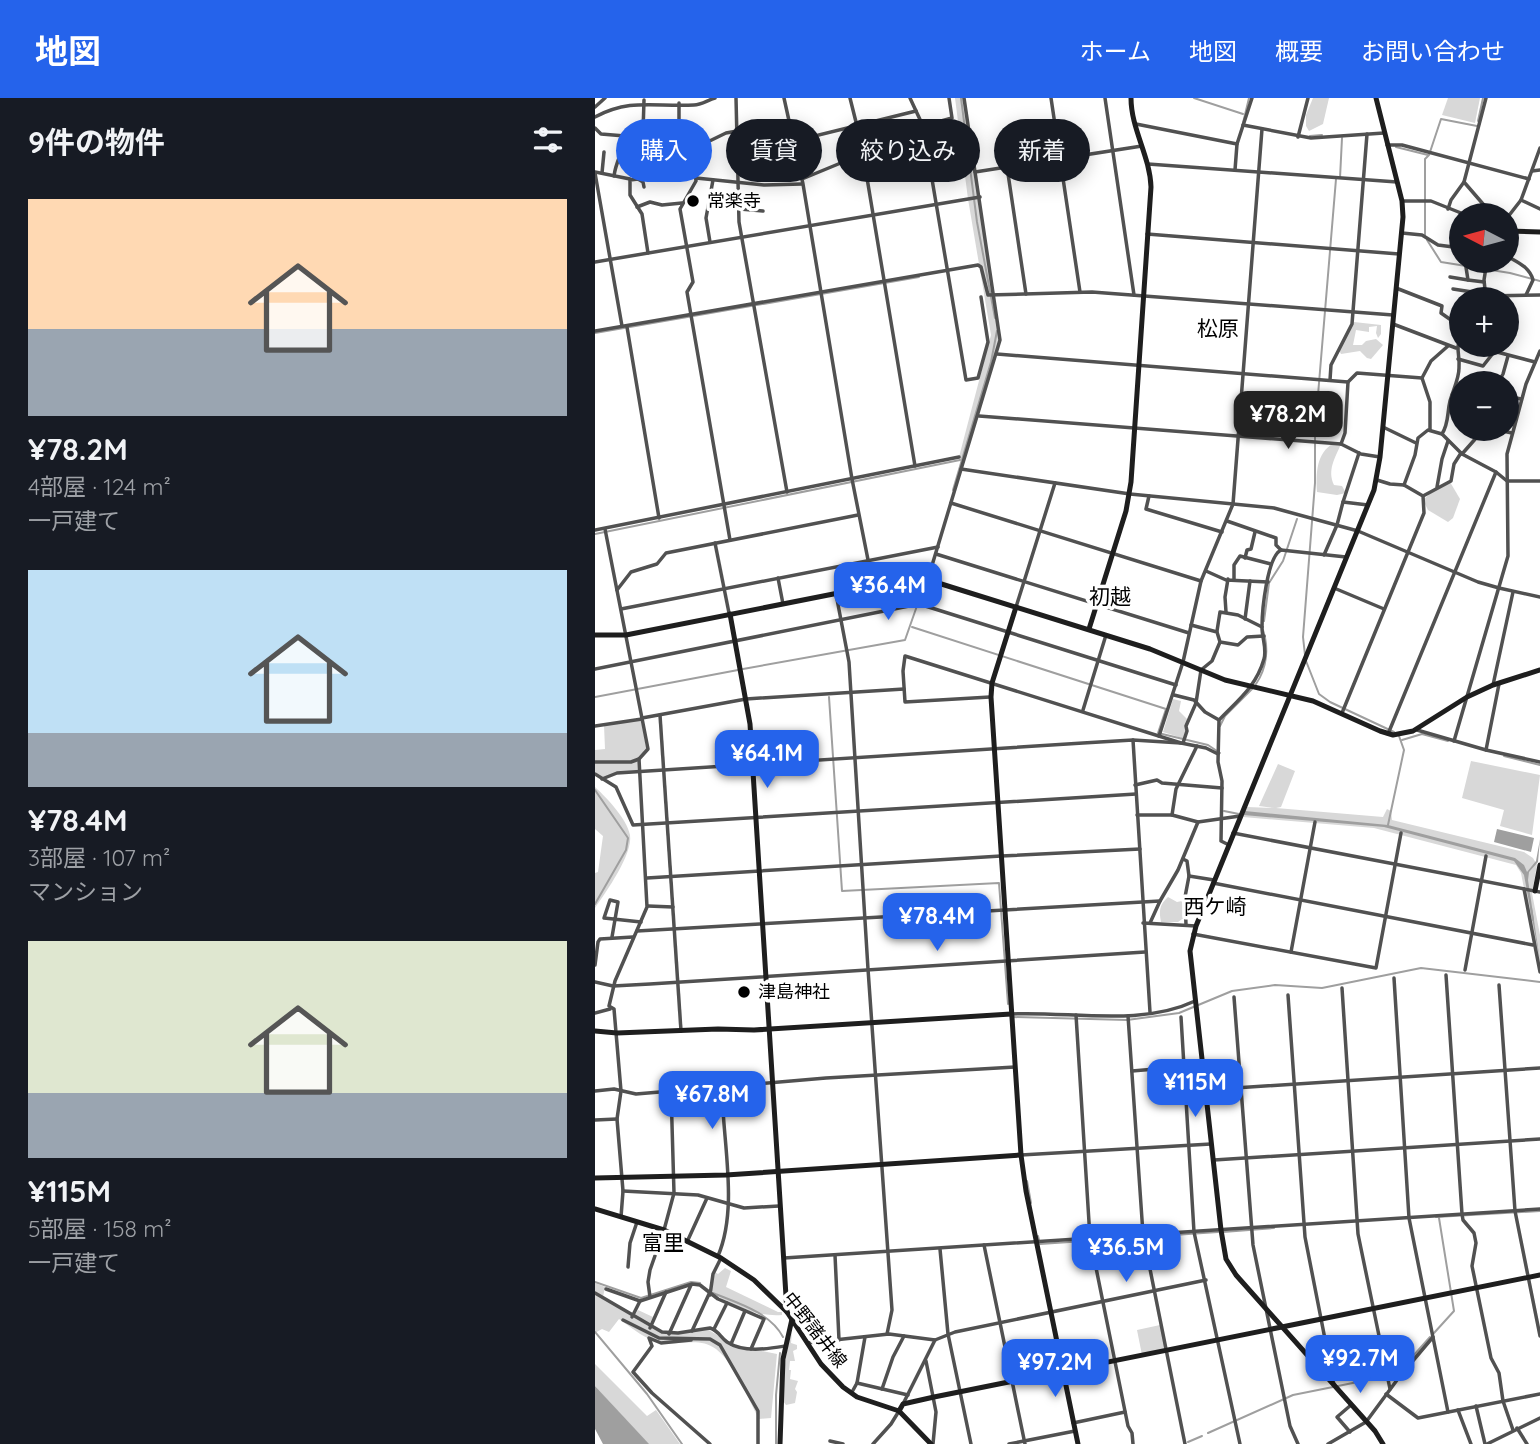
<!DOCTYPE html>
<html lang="ja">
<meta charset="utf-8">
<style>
:root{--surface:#171b24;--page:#242831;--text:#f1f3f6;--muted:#9ea1a6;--accent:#2563eb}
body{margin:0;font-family:Quicksand,"Noto Sans JP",sans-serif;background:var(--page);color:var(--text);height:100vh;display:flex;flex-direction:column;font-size:26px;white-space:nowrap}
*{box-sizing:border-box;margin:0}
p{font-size:23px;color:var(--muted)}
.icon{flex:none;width:38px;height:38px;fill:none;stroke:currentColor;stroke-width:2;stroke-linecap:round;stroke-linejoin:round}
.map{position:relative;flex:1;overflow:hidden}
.sheet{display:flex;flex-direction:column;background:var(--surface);width:595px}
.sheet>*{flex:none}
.banner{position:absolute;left:21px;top:21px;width:665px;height:63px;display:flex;gap:14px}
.needle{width:46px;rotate:276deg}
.tools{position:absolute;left:854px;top:105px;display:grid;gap:14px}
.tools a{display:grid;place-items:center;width:70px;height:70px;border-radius:50%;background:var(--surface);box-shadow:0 4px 18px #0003;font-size:35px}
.price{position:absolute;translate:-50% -60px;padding:0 16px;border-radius:14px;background:var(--accent);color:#fff;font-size:23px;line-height:46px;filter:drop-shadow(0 2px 4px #0008)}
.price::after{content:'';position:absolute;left:50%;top:42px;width:21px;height:16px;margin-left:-10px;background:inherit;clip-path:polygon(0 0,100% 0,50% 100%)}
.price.on{background:#222;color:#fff}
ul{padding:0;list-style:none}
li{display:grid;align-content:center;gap:14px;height:371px;padding:0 28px}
li span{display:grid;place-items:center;height:217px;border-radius:0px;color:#555}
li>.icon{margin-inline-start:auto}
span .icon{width:126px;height:126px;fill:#fffc;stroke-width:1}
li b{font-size:30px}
h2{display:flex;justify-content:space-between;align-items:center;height:84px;padding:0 28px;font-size:30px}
.chip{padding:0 24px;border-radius:32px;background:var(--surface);box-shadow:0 4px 18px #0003;font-size:24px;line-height:63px}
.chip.on{background:var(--accent);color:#fff}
header{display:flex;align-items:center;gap:42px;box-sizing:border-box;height:98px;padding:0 35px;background:var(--accent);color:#fff}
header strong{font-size:33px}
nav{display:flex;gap:38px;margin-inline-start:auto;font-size:24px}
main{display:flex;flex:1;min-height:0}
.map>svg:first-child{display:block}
.green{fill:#d8d8d8}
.water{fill:#9f9f9f}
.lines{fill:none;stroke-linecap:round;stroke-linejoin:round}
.stream{stroke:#9f9f9f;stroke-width:2}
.street{stroke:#515151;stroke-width:3.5}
.secondary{stroke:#1e1e1e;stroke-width:5}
.poi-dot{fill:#000;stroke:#fff;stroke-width:2.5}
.labels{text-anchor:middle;stroke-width:7;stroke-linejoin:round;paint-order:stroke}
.poi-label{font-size:18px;fill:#000;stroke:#fff;text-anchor:start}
.street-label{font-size:18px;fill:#000;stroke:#fff}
.quarter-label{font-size:21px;fill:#000;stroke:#fff}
</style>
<header>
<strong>地図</strong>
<nav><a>ホーム</a><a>地図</a><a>概要</a><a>お問い合わせ</a></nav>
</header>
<main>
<section class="sheet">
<h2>9件の物件<svg class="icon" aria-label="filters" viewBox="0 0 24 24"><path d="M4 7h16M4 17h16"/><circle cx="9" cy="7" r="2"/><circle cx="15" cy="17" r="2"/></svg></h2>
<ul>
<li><span style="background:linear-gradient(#ffd9b3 60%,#9aa5b1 0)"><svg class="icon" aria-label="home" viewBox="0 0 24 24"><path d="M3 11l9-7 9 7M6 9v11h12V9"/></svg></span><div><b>¥78.2M</b><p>4部屋 · 124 m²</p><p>一戸建て</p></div></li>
<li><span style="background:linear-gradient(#bfe0f5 75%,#9aa5b1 0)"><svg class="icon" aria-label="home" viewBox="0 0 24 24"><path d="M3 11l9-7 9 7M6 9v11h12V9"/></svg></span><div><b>¥78.4M</b><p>3部屋 · 107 m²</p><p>マンション</p></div></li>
<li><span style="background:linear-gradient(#dfe7d0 70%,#9aa5b1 0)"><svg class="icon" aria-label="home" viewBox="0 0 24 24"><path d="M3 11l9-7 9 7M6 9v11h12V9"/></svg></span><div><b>¥115M</b><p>5部屋 · 158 m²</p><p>一戸建て</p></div></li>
</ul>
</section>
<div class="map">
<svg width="945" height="1346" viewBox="0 0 945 1346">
<rect width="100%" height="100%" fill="#fff"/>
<g class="green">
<path d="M360 0H369L405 242 369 358 366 364 364 359 396 237 373 101Z"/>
<path d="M718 0H734L728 26 714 33 711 28V17Z"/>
<path d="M853 0H885L880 25 847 17Z"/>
<path d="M759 224 786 227V236L783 240 781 235 782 228 774 229V234L761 232 758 247H767L771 243 781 241 788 247 776 261 772 260 765 253 746 256 744 252Z"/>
<path d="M739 345 746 346C740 360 732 372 739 387L747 388 751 395 742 397 722 394C721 375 721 355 739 345Z"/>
<path d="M855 384 865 401 858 420 853 424 833 412 828 402 842 389Z"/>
<path d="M578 601 586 603 584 613 592 621 590 641 568 634Z"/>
<path d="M46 622 52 654 45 661V673L18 676 7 681 0 674V652L10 651 9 627Z"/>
<path d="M876 663 945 677 937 737 905 728 909 712 867 700Z"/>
<path d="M683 666 700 673 686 709 681 710 788 719 792 711 796 713 797 722 929 754 938 760 942 767 937 795 945 837V874L926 775 921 767 779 730 648 719 652 709 680 710 664 708Z"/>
<path d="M0 689C12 700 32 721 35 737 38 756 11 794 0 810V775L3 774 8 738 0 731Z"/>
<path d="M573 799 582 804 587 803 590 819 583 824H566C564 813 564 807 573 799Z"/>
<path d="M130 1170 136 1173 131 1189 183 1214H187V1217C164 1219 132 1209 116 1192L120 1174 123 1176Z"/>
<path d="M0 1185 10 1189 8 1199 39 1219 43 1212 58 1219 54 1227 42 1221C68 1239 83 1236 112 1231L141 1248 182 1256 176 1320 164 1321C152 1299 141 1267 121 1251 105 1239 86 1247 68 1245 52 1243 37 1230 24 1221L14 1234 7 1231 0 1235Z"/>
<path d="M565 1227 570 1252 547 1257 542 1232Z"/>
<path d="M197 1234 196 1245 202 1247V1251L198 1253 200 1263H195L194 1272H196L195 1281 203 1283 200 1291 202 1294 200 1305 191 1307 188 1303C189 1280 189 1257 197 1234Z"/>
<path d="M0 1266 52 1318 61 1312 85 1346H53L0 1288Z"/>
</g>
<g class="water">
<path d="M650 713 793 727 920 760 929 767 932 774 941 763 945 741 943 764 934 774 933 782 945 863 929 777 919 763 789 729 649 717Z"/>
<path d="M902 731 939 740 936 754 899 744Z"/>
<path d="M0 1288 54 1346H8L0 1331Z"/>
</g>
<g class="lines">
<g class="stream">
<path d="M366 0 382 124 400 220"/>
<path d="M599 0 648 16"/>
<path d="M883 23 888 0"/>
<path d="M648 25 654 0"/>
<path d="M715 38 727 37"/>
<path d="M801 49 833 57"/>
<path d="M745 80 747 40"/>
<path d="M830 137V61L834 57 846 21 882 28"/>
<path d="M832 142 846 164 915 175 945 183"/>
<path d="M0 235 324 179"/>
<path d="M358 392 396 264 402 233"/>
<path d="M0 436 365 362"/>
<path d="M669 523 674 485 688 463 702 421"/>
<path d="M317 529 571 611 563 635 613 647 625 655"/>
<path d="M710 557 708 539 720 385V333L741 81"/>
<path d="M711 563 724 596 735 604 799 634"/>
<path d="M148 571 310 542 330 485"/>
<path d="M661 586C672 570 674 550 668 532"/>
<path d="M0 599 143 572"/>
<path d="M234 599 247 793 404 785 413 906"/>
<path d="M625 628 630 618 657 591"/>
<path d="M807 642 827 636 853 643"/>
<path d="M909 658 945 667"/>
<path d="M0 692 33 740 31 752 0 806"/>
<path d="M629 713 644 716"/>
<path d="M793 727 809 652 804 638"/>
<path d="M936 810 938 822"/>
<path d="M418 919 532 922 584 915 637 893 680 887 727 890 826 870 945 884"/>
<path d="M432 1083 436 1105"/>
<path d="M841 1119 945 1113"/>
<path d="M628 1134 679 1130"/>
<path d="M443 1138 445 1146 623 1134"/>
<path d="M0 1184 46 1200 96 1184 105 1185"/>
<path d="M118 1195C142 1205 175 1214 188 1239"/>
<path d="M0 1234 52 1296 87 1346"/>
<path d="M839 1235 859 1213 844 1120"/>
<path d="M743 1288 802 1276 835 1239"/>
<path d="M613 1335 698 1297 738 1289"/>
<path d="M593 1344 607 1338"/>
<path d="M181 1346V1297L185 1255"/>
</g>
<g class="street">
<path d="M141 0 144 124 192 394"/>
<path d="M189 0 208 86 257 381 278 487"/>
<path d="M255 0 262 28V39L268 56 320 368"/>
<path d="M315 0 328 28 371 282 383 280 393 244 386 199"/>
<path d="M456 0 485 194"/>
<path d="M510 0 539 197"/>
<path d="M49 2 47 66 43 81 35 82V97L47 116 53 155"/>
<path d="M84 5V32L99 62 101 83 85 111 98 184 92 194 135 442"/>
<path d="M0 9 10 0"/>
<path d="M0 19C36 0 59 9 99 7 106 7 113 2 120 0"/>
<path d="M48 26 84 23"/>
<path d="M541 26 642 46"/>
<path d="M648 27 716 40 789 35"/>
<path d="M328 28 357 20 354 0"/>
<path d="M0 30 6 36 30 38C29 53 21 62 19 78"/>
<path d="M251 31 254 63"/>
<path d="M703 39 713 0"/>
<path d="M792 47H807L934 81"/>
<path d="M94 53 131 35 142 33"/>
<path d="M47 55 63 53 69 62 92 51"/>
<path d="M143 57 321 13"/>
<path d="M553 66 802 84"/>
<path d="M412 69 431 196"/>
<path d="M640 72 642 46 657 0"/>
<path d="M937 73 945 72"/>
<path d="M0 74 35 81"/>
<path d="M380 74 547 48"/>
<path d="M0 75 27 228"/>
<path d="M7 75 9 54"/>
<path d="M101 80 169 87 207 86"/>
<path d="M43 81 48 84 49 89"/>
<path d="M207 81 328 31"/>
<path d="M869 84 888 106"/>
<path d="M926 102 945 111"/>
<path d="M807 103H836L871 117"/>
<path d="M42 109 55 104 67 107 87 105"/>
<path d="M145 111 168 113"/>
<path d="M853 111 856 102 869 84 891 0"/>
<path d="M912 120 926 102 945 50"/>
<path d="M807 135 827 137 843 147 866 150"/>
<path d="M552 136 804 156"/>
<path d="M115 144 111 120 118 82"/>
<path d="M912 158C922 164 935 169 938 182L931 197"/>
<path d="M870 163 873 182 889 184"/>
<path d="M0 164 385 99"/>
<path d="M855 179 873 182"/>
<path d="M801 190 847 208 846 215 866 229"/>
<path d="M858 191 890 196"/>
<path d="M890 198 945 197"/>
<path d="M891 201 889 182 892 163"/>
<path d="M798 226 861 250"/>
<path d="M32 229 64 420"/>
<path d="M0 233 383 167 386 169 393 197 497 194 798 217"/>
<path d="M901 247 902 254 940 264"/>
<path d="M402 256 753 284"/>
<path d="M863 261 888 268 899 254H902"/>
<path d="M735 282 736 267 757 226 772 36"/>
<path d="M903 285 908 276 913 258"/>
<path d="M857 297 866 299"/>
<path d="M912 298 926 301"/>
<path d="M384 318 746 346 766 356 785 359"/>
<path d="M788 329 821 345"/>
<path d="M898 331 917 335"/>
<path d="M835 332V304L827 280 836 263 853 248"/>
<path d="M847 336C854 325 852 315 855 303 858 292 864 281 864 270 865 254 860 253 866 236"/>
<path d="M746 346 750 335 753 284 762 275 827 280"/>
<path d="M867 356 889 331"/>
<path d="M366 371 535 396 679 410 763 433 883 484 904 490 945 499"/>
<path d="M809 387 820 357 823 340 833 332 847 336 867 356 901 374 912 383H945"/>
<path d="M842 389 847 361 853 343"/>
<path d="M554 398 551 411 627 434"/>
<path d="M828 398 856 383 859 366 866 355"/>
<path d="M748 404 764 355"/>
<path d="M356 405 606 483"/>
<path d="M632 423 681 440V447L686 452"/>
<path d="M10 431 53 651 44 661 52 809 20 883 14 908 19 911 26 993 22 1021 28 1093 26 1119"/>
<path d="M0 432 364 359"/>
<path d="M120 445 134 515"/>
<path d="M686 452 751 459"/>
<path d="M341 456 594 535"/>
<path d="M729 457 742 427 748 404 773 407"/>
<path d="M650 460 652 452 656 451 660 434"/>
<path d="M611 473 631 482 673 484"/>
<path d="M183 480 188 506"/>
<path d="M639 481V467L645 458 676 466"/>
<path d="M332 484 405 242 369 0"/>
<path d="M739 490 789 511"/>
<path d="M22 492 36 474 62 466 71 455 263 417"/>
<path d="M241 496 254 564 273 871 297 1212 292 1236"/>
<path d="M421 509 460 385"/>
<path d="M26 511 343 449"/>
<path d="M631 514 630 499 633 481"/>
<path d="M650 521 655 483"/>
<path d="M596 527 622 534 625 544 643 547 652 539 669 538"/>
<path d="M622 533 625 514 643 517 667 529"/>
<path d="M0 571 324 506 581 587"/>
<path d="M898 587 918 494"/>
<path d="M579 597 599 602 610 614 624 622"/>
<path d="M395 599 310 604 308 573 310 558 586 645 611 650 623 656"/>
<path d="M488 612 511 537"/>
<path d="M747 615 829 415 828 398 809 387 795 386 782 382"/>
<path d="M65 617 86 933"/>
<path d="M47 620 151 601 309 591"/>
<path d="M0 628 47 621"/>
<path d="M822 632 891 652 945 664"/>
<path d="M793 636 901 374"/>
<path d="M564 638 588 564 606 483 638 406 667 31"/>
<path d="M538 642 555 914"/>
<path d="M859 643 913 458 912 356 931 286 945 253"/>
<path d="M588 645 592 633 591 628 601 605 606 572 617 563 625 544"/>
<path d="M891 652 904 586"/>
<path d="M0 664H36L44 661"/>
<path d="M0 676 21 689 38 727 541 696"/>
<path d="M7 681 22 675 488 645 538 642 586 645"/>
<path d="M540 687 562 682 567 685 627 690"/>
<path d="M542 717H577L603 724 645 718"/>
<path d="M577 717 581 691 602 648"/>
<path d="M638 735 945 794"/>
<path d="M634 747 626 743 627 683 623 664 624 622C643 602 661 589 669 561 672 550 667 541 667 529 667 513 672 459 686 452"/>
<path d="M588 761 592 763 594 778 590 799 591 827"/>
<path d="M594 778 619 782"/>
<path d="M52 780 406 758 545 751"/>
<path d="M618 785 938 847"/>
<path d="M929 791 945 874"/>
<path d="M53 808 78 809"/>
<path d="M548 825 601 828"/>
<path d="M555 825 565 803 583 772 603 724"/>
<path d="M42 833 565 803"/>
<path d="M598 836 781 870 806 735"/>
<path d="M17 839 23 804 15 802 9 820 46 824"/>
<path d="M696 854 720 724"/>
<path d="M0 867 3 844 5 841 38 839"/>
<path d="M870 872 891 758"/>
<path d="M851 877 867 1116 868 1122 879 1135 881 1145 877 1168 896 1260 904 1275 908 1303 918 1332"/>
<path d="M799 880 814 1120 853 1314"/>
<path d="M0 884 18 888 55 886 550 854"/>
<path d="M904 887 920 1113 945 1238"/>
<path d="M747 890 763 1136 795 1291"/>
<path d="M693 897 710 1139 739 1287"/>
<path d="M639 899 658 1147 695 1328 703 1346"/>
<path d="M0 915 15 911"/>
<path d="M416 916C475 913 545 929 600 903"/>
<path d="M481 917 495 1140 533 1328 537 1335 538 1346"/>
<path d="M533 918 548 1136 590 1346"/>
<path d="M586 919 599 1134 645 1346"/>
<path d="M537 973 607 967"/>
<path d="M610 992 945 970"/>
<path d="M0 993 19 991 41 996 231 980 420 969"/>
<path d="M0 1022 22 1021"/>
<path d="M426 1057 616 1046"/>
<path d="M619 1062 945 1041"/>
<path d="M28 1093 103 1097 149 1110 184 1108"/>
<path d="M92 1144 112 1100"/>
<path d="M389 1147 430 1346"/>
<path d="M345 1151 353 1236 376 1346"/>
<path d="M240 1157 244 1242"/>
<path d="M123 1158C144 1109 127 1041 127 988"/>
<path d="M189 1160 945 1111"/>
<path d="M33 1169 35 1145 42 1124"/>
<path d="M11 1191 45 1203 97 1186 105 1187 123 1201 169 1221 156 1251"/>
<path d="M0 1195 67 1234 83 1235 115 1230C124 1233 125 1239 132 1244 149 1255 172 1251 190 1248"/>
<path d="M115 1197 118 1176 126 1160"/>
<path d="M55 1199 53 1184 55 1172 69 1132 79 1095 76 992"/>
<path d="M37 1219 45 1203"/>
<path d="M28 1222 64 1240 115 1241 125 1247 163 1313V1346"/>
<path d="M55 1230 71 1194"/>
<path d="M119 1231 132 1205"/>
<path d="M97 1233 114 1196"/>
<path d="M74 1236 96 1187"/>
<path d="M96 1242 66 1245 54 1240 57 1248 38 1274 57 1295 115 1346"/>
<path d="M212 1245 294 1236 340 1242 360 1234 611 1182"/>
<path d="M136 1246 150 1213"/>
<path d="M331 1263 341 1314 338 1346"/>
<path d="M262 1285 313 1297"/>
<path d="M287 1291 298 1259 309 1238"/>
<path d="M257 1294 262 1285 270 1239"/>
<path d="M791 1296 823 1320 945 1296"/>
<path d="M308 1306 340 1242"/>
<path d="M881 1308 890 1346"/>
<path d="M863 1312 876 1346"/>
<path d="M478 1325 530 1314"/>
<path d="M922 1330 932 1346"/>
<path d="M755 1334 742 1319 756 1307"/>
<path d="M235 1343 248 1346"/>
<path d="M278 1346 296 1326 304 1313"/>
<path d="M414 1346 480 1333"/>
<path d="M733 1346 771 1324 805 1278 838 1239"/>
<path d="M892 1346 945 1320"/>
</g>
<g class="secondary">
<path d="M781 0 807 103 808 119 785 359 779 392 601 828 595 853 626 1132 631 1161 641 1177 780 1333 788 1346"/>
<path d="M912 133 945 134"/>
<path d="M421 509 397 585 396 599 426 1057 431 1093 483 1346"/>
<path d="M135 516 155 626 192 1214"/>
<path d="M494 531 531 413 536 384 556 89C555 58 536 31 536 0"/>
<path d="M0 537H31L304 483 340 484 555 551 630 582 718 603 785 633 798 637 818 633 872 599 898 587 945 572"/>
<path d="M940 793 945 767"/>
<path d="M0 933 22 935 123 931 159 932 416 916"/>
<path d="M0 1080 131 1077 426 1057"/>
<path d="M0 1111 69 1132 126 1160 159 1182 192 1214 226 1266 248 1289 262 1299 304 1313 336 1346"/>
<path d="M304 1313 308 1306 339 1299 945 1177"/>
<path d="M185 1346 188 1261 197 1221"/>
</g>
</g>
<g class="poi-dot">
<circle cx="98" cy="103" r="7"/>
<circle cx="149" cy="894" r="7"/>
</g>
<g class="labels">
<g class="poi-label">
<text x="112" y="109">常楽寺</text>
<text x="163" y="900">津島神社</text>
</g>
<g class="street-label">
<text transform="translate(220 1232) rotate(52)" y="6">中野諸井線</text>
</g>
<g class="quarter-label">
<text x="623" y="238">松原</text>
<text x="515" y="506">初越</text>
<text x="620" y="816">西ケ崎</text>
<text x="68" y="1152">富里</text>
</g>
</g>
</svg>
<div class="tools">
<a><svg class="needle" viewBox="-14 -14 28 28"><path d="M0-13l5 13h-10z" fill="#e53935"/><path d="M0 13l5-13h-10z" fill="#9ea1a6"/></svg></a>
<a>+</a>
<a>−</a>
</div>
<b class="price on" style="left:693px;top:353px">¥78.2M</b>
<b class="price" style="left:293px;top:524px">¥36.4M</b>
<b class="price" style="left:172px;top:692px">¥64.1M</b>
<b class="price" style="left:342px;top:855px">¥78.4M</b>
<b class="price" style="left:600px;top:1021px">¥115M</b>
<b class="price" style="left:117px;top:1033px">¥67.8M</b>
<b class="price" style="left:531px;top:1186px">¥36.5M</b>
<b class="price" style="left:765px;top:1297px">¥92.7M</b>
<b class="price" style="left:460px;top:1301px">¥97.2M</b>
<div class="banner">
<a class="chip on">購入</a>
<a class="chip">賃貸</a>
<a class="chip">絞り込み</a>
<a class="chip">新着</a>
</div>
</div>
</main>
